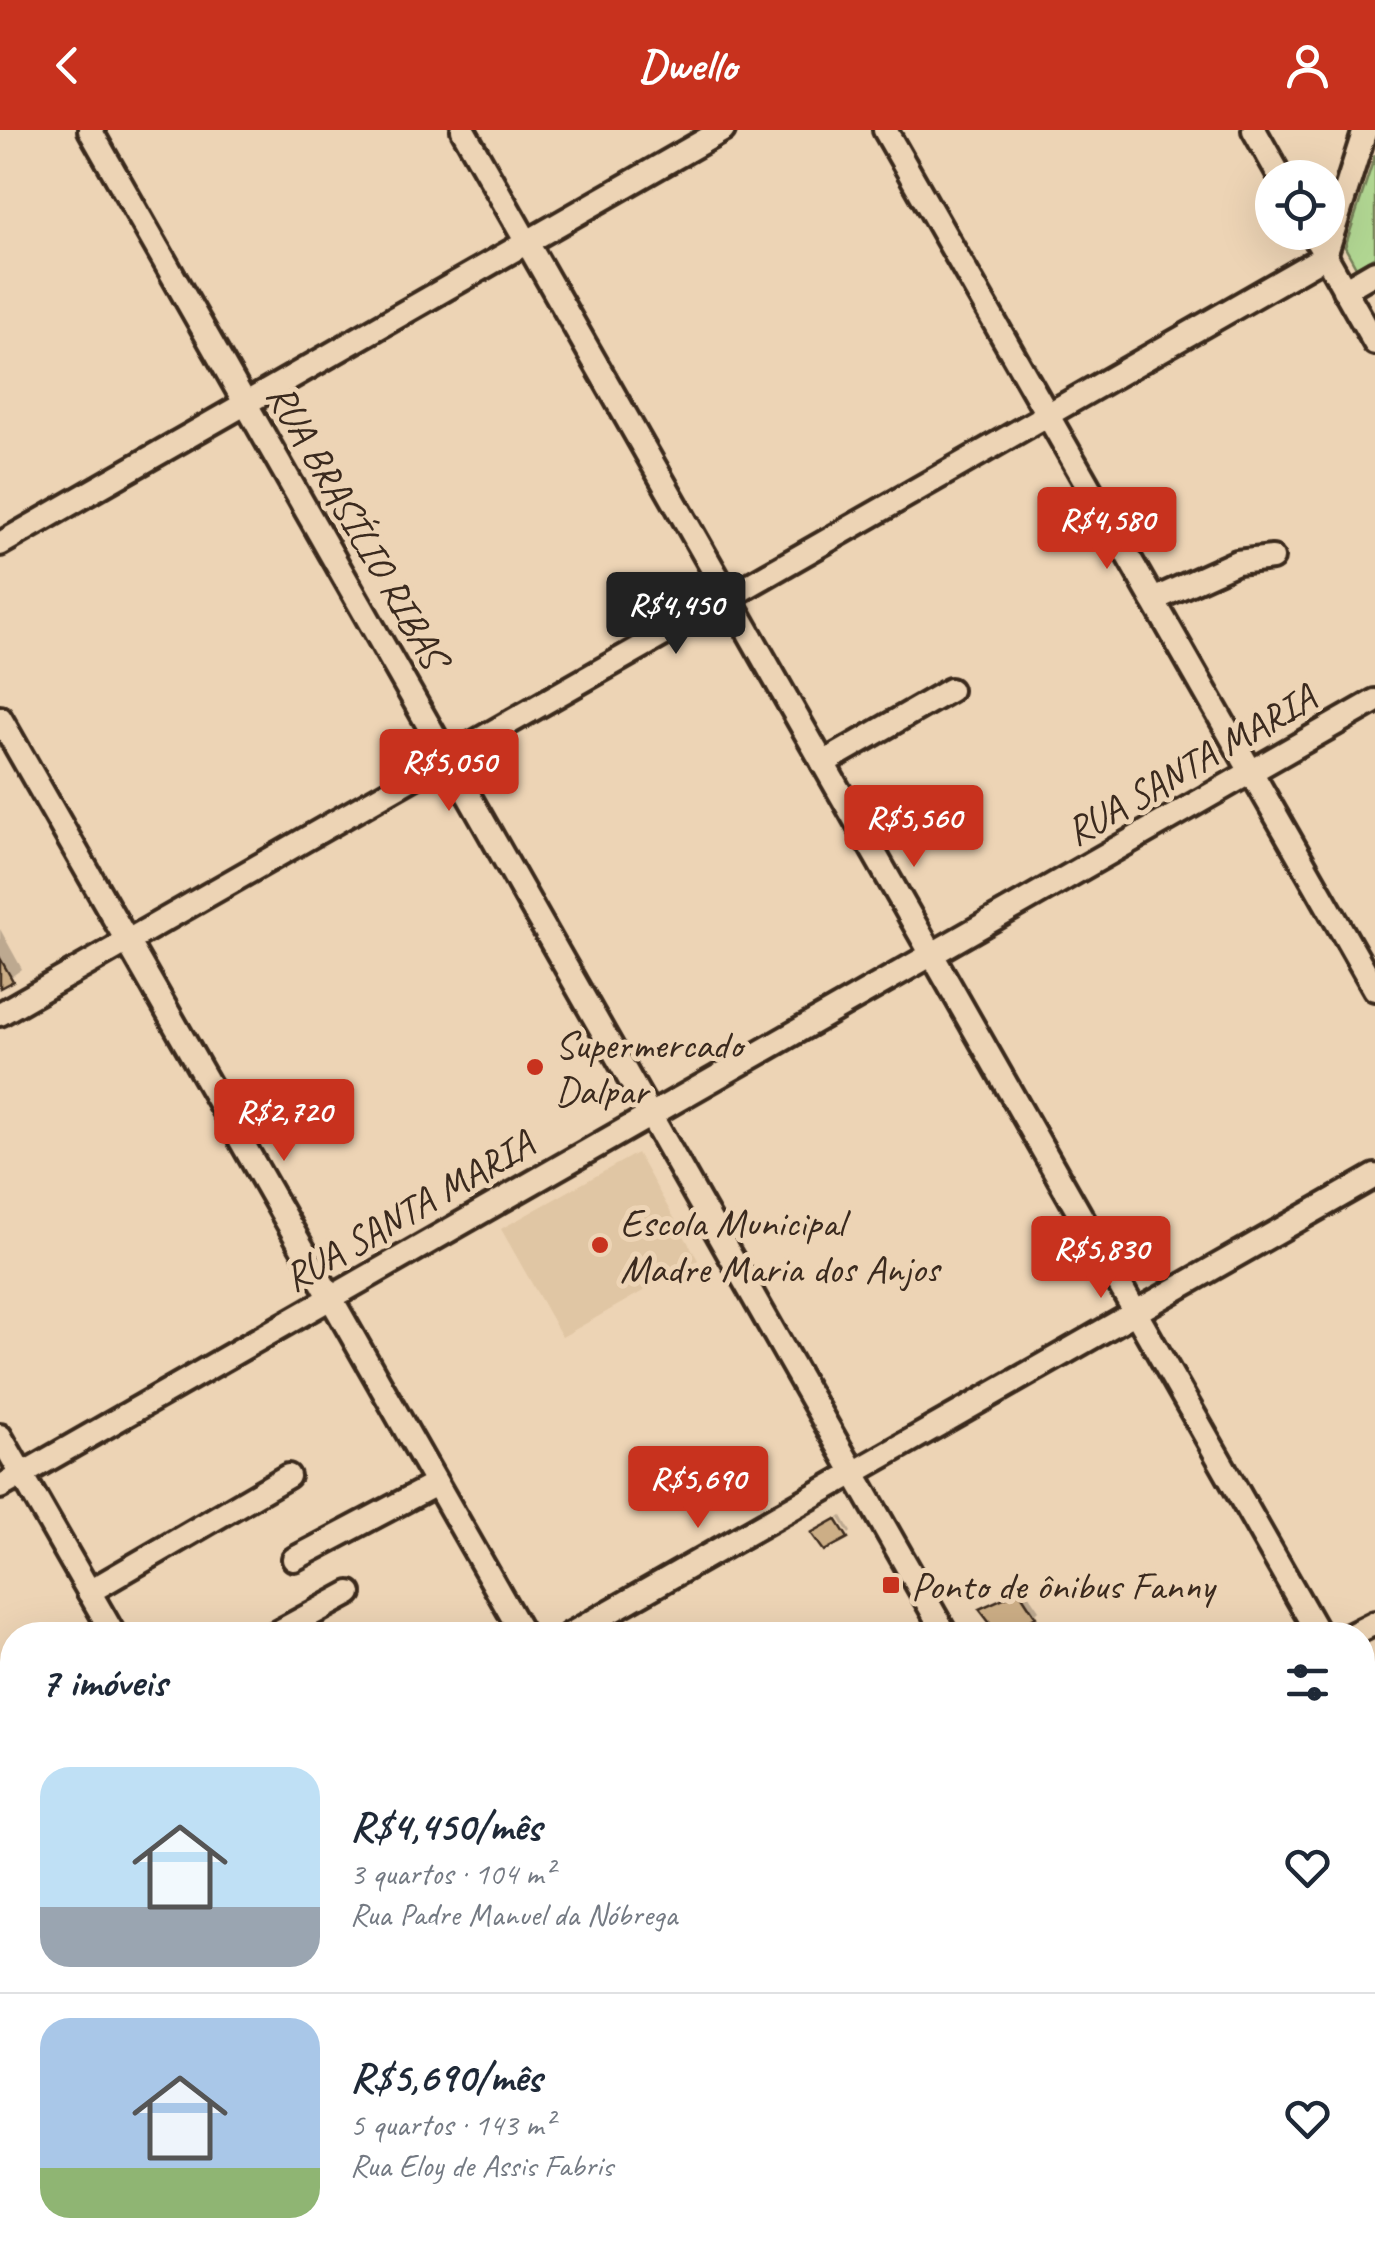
<!DOCTYPE html>
<html lang="pt">
<meta charset="utf-8">
<style>
:root{--surface:#fff;--page:#f2f2f3;--text:#1f2937;--muted:#747a83;--line:#e0e1e3;--accent:#c8321e}
body{margin:0;font-family:Caveat,sans-serif;background:var(--page);color:var(--text);height:100vh;display:flex;flex-direction:column;font-size:38px;white-space:nowrap}
*{box-sizing:border-box;margin:0}
p{font-size:32px;color:var(--muted)}
.icon{flex:none;width:55px;height:55px;fill:none;stroke:currentColor;stroke-width:2;stroke-linecap:round;stroke-linejoin:round}
.map{position:relative;flex:1;overflow:hidden}
.sheet{position:absolute;left:0px;top:1492px;width:1375px;height:642px;display:flex;flex-direction:column;background:var(--surface);border-radius:40px 40px 0 0;box-shadow:0 10px 40px #0002}
.sheet>*{flex:none}
.controls{position:absolute;left:1255px;top:30px;display:grid;gap:20px}
.controls a{display:grid;place-items:center;width:90px;height:90px;border-radius:50%;background:var(--surface);box-shadow:0 10px 40px #0002;font-size:50px}
.price{position:absolute;translate:-50% -85px;padding:0 22px;border-radius:10px;background:var(--accent);color:#fff;font-size:32px;line-height:65px;filter:drop-shadow(0 2px 5px #0008)}
.price::after{content:'';position:absolute;left:50%;top:60px;width:30px;height:22px;margin-left:-15px;background:inherit;clip-path:polygon(0 0,100% 0,50% 100%)}
.price.selected{background:#222;color:#fff}
ul{padding:0;list-style:none}
li{display:flex;align-items:center;gap:30px;height:250px;padding:0 40px}
li+li{border-top:2px solid var(--line)}
li span{display:grid;place-items:center;flex:none;width:280px;height:200px;border-radius:30px;color:#555}
li>.icon{margin-inline-start:auto}
span .icon{width:120px;height:120px;fill:#fffc;stroke-width:1}
li b{font-size:42px}
h2{display:flex;justify-content:space-between;align-items:center;height:120px;padding:0 40px;font-size:42px}
header{display:flex;justify-content:space-between;align-items:center;height:130px;padding:0 40px;background:var(--accent);color:#fff;font-size:45px;font-weight:700}
.map>svg:first-child{display:block}
.built{fill:#e0c6a4}
.green{fill:#b1d692;stroke:#768058;stroke-width:2.5}
.shadow{fill:#0003}
.lines{fill:none;stroke-linecap:round;stroke-linejoin:round}
.stream{stroke:#708e9e;stroke-width:6}
.building{fill:#ccae86;stroke:#3b2a1e;stroke-width:2.5}
.minor-casing{stroke:#3b2a1e;stroke-width:30}
.minor{stroke:#edd4b5;stroke-width:22}
.poi-dot{fill:#c8321e;stroke:#edd4b5;stroke-width:4}
.labels{text-anchor:middle;stroke-width:10;stroke-linejoin:round;paint-order:stroke}
.street-label{font-size:40px;fill:#3b2a1e;stroke:#edd4b5}
.poi-label{font-size:40px;fill:#3b2a1e;stroke:#edd4b5;text-anchor:start}
</style>
<header><svg class="icon" aria-label="back" viewBox="0 0 24 24"><path d="M15 5l-7 7 7 7"/></svg>Dwello<svg class="icon" aria-label="person" viewBox="0 0 24 24"><circle cx="12" cy="8" r="4"/><path d="M4 21q1-7 8-7t8 7"/></svg></header>
<div class="map">
<svg width="1375" height="2133" viewBox="0 0 1375 2133">
<rect width="100%" height="100%" fill="#edd4b5"/>
<filter id="ink" filterUnits="userSpaceOnUse"><feTurbulence type="fractalNoise" baseFrequency=".01" numOctaves="2"/><feDisplacementMap in="SourceGraphic" scale="20" xChannelSelector="R" yChannelSelector="G"/><feConvolveMatrix kernelMatrix="1 2 1 2 8 2 1 2 1" color-interpolation-filters="sRGB"/></filter>
<g filter="url(#ink)">
<path class="built" d="M637 1023 698 1130 562 1207 501 1099Z"/>
<g class="green">
<path d="M1375 25V126L1356 137 1345 117Z"/>
<path d="M0 2033 12 2036V2069L0 2066Z"/>
<path d="M294 2122 444 2123 453 2133H293Z"/>
</g>
<g class="shadow">
<path d="M0 799 22 839 0 855Z"/>
<path d="M842 1386 851 1402 849 1404 839 1388Z"/>
<path d="M1024 1458 1039 1480 1034 1485 983 1480Z"/>
</g>
<g class="lines">
<g class="stream">
<path d="M0 2050 12 2053"/>
<path d="M414 2122 423 2133"/>
</g>
</g>
<g class="building">
<path d="M0 828 13 851 0 858Z"/>
<path d="M836 1389 848 1408 824 1421 811 1403Z"/>
<path d="M1019 1461 1036 1487 1005 1505H999L979 1479Z"/>
</g>
<g class="lines">
<defs>
<g id="minor">
<path d="M90 0 946 1505"/>
<path d="M463 0 1319 1505"/>
<path d="M885 0 1375 859"/>
<path d="M1254 0 1281 48"/>
<path d="M1312 102 1375 213"/>
<path d="M1325 126 1365 0"/>
<path d="M1344 160 1375 142"/>
<path d="M0 414 723 0"/>
<path d="M1153 470 1237 432 1272 428"/>
<path d="M0 588 523 1505"/>
<path d="M823 633 950 560"/>
<path d="M0 884 1325 126"/>
<path d="M0 1306 114 1505"/>
<path d="M0 1357 1375 571"/>
<path d="M294 1429 436 1354"/>
<path d="M89 1462 288 1346"/>
<path d="M273 1505 350 1463"/>
<path d="M569 1505 1375 1046"/>
<path d="M1351 1505 1375 1493"/>
<path d="M1362 1707 1375 1701"/>
<path d="M0 1829 12 1821"/>
<path d="M1362 1920 1375 1915"/>
<path d="M0 2076 12 2079"/>
<path d="M480 2122 485 2133"/>
<path d="M875 2122 881 2133"/>
<path d="M1215 2122 1219 2133"/>
<path d="M1024 2133 1037 2122"/>
</g>
</defs>
<use href="#minor" class="minor-casing"/>
<use href="#minor" class="minor"/>
</g>
</g>
<g class="poi-dot">
<circle cx="535" cy="937" r="10"/>
<circle cx="600" cy="1115" r="10"/>
<rect x="881" y="1445" width="20" height="20" rx="5"/>
</g>
<g class="labels">
<g class="street-label">
<text transform="translate(358 395) rotate(60)" y="14">RUA BRASÍLIO RIBAS</text>
<text transform="translate(1190 634) rotate(-30)" y="14">RUA SANTA MARIA</text>
<text transform="translate(408 1080) rotate(-30)" y="14">RUA SANTA MARIA</text>
</g>
<g class="poi-label">
<text x="555" y="928">Supermercado<tspan x="555" dy="46">Dalpar</tspan></text>
<text x="620" y="1106">Escola Municipal<tspan x="620" dy="46">Madre Maria dos Anjos</tspan></text>
<text x="911" y="1469">Ponto de ônibus Fanny</text>
</g>
</g>
</svg>
<div class="controls">
<a><svg class="icon" aria-label="locate" viewBox="0 0 24 24"><circle cx="12" cy="12" r="6"/><path d="M12 2v4M12 18v4M2 12h4M18 12h4"/></svg></a>
</div>
<b class="price" style="left:1107px;top:442px">R$4,580</b>
<b class="price selected" style="left:676px;top:527px">R$4,450</b>
<b class="price" style="left:449px;top:684px">R$5,050</b>
<b class="price" style="left:914px;top:740px">R$5,560</b>
<b class="price" style="left:284px;top:1034px">R$2,720</b>
<b class="price" style="left:1101px;top:1171px">R$5,830</b>
<b class="price" style="left:698px;top:1401px">R$5,690</b>
<section class="sheet">
<h2>7 imóveis<svg class="icon" aria-label="filters" viewBox="0 0 24 24"><path d="M4 7h16M4 17h16"/><circle cx="9" cy="7" r="2"/><circle cx="15" cy="17" r="2"/></svg></h2>
<ul>
<li><span style="background:linear-gradient(#bfe0f5 70%,#9aa5b1 0)"><svg class="icon" aria-label="home" viewBox="0 0 24 24"><path d="M3 11l9-7 9 7M6 9v11h12V9"/></svg></span><div><b>R$4,450/mês</b><p>3 quartos · 104 m²</p><p>Rua Padre Manuel da Nóbrega</p></div><svg class="icon" aria-label="heart" viewBox="0 0 24 24"><path d="M12 20l-8-8c-3-5 5-10 8-4 3-6 11-1 8 4z"/></svg></li>
<li><span style="background:linear-gradient(#a9c7e8 75%,#8fb573 0)"><svg class="icon" aria-label="home" viewBox="0 0 24 24"><path d="M3 11l9-7 9 7M6 9v11h12V9"/></svg></span><div><b>R$5,690/mês</b><p>5 quartos · 143 m²</p><p>Rua Eloy de Assis Fabris</p></div><svg class="icon" aria-label="heart" viewBox="0 0 24 24"><path d="M12 20l-8-8c-3-5 5-10 8-4 3-6 11-1 8 4z"/></svg></li>
</ul>
</section>
</div>
